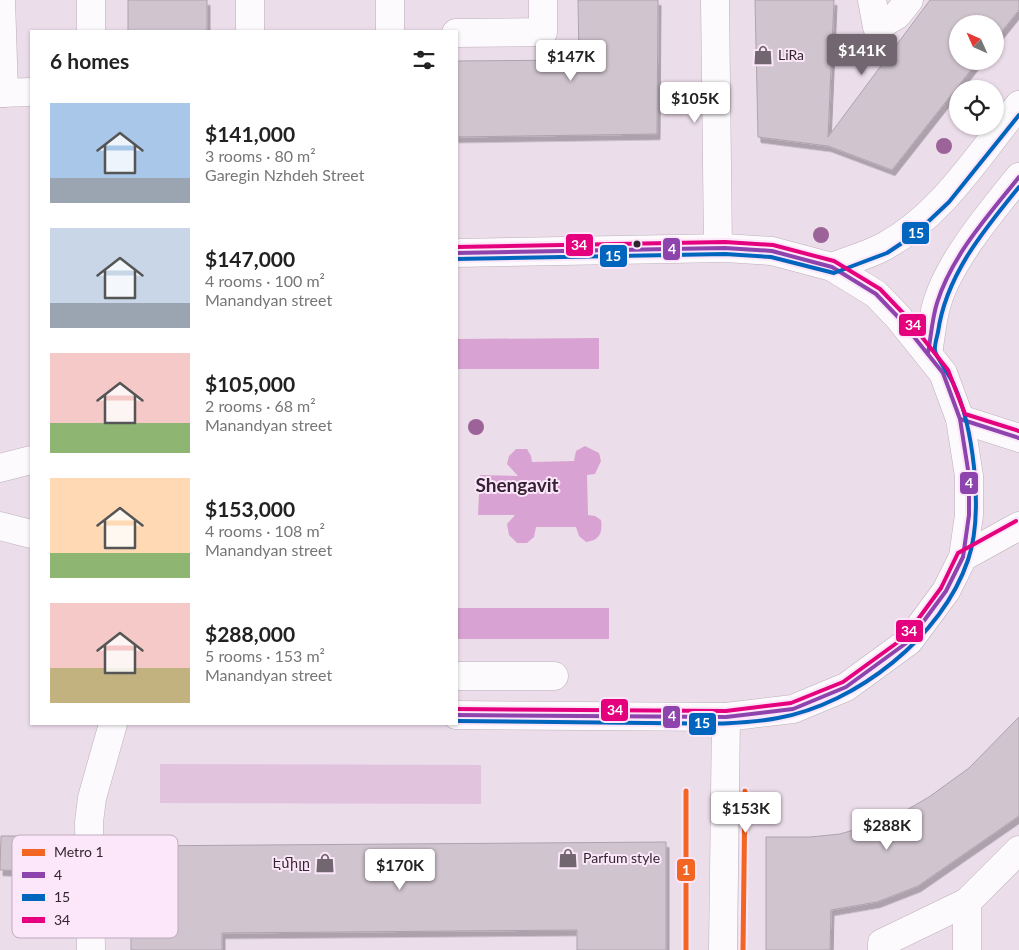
<!DOCTYPE html>
<meta charset="utf-8">
<style>
:root{--surface:#fff;--page:#f6f6f6;--text:#222;--muted:#767676;--accent:#726670}
body{margin:0;font-family:Lato,"Noto Sans Armenian",sans-serif;background:var(--page);color:var(--text);height:100vh;display:flex;flex-direction:column;font-size:19px;white-space:nowrap}
*{box-sizing:border-box;margin:0}
p{font-size:16px;color:var(--muted)}
.icon{flex:none;width:28px;height:28px;fill:none;stroke:currentColor;stroke-width:2;stroke-linecap:round;stroke-linejoin:round}
.map{position:relative;flex:1;overflow:hidden}
.panel{position:absolute;left:30px;top:30px;width:428px;height:695px;display:flex;flex-direction:column;background:var(--surface);border-radius:0px;box-shadow:0 1px 4px #0004}
.panel>*{flex:none}
.needle{width:32px;rotate:315deg}
.controls{position:absolute;left:949px;top:15px;display:grid;gap:10px}
.controls a{display:grid;place-items:center;width:55px;height:55px;border-radius:50%;background:var(--surface);box-shadow:0 1px 4px #0004;font-size:25px}
.price{position:absolute;translate:-50% -42px;padding:0 11px;border-radius:5px;background:#fff;color:#222;font-size:16px;line-height:32px;filter:drop-shadow(0 1px 2px #0008)}
.price::after{content:'';position:absolute;left:50%;top:30px;width:15px;height:11px;margin-left:-8px;background:inherit;clip-path:polygon(0 0,100% 0,50% 100%)}
.price.on{background:var(--accent);color:#fff}
ul{padding:0;list-style:none}
li{display:flex;align-items:center;gap:15px;height:125px;padding:0 20px}
li span{display:grid;place-items:center;flex:none;width:140px;height:100px;border-radius:0px;color:#555}
li>.icon{margin-inline-start:auto}
span .icon{width:60px;height:60px;fill:#fffc;stroke-width:1}
li b{font-size:21px}
h2{display:flex;justify-content:space-between;align-items:center;height:60px;padding:0 20px;font-size:21px}
.map>svg:first-child{display:block}
.green{fill:#e2c3dd}
.water{fill:#d8a3d2}
.building{fill:#d0c4ce;stroke:#aea3ad;filter:url(#shadow)}
.lines{fill:none;stroke-linecap:round;stroke-linejoin:round}
.minor-casing{stroke:#bcb0ba;stroke-width:29}
.major-casing{stroke:#bcb0ba;stroke-width:29}
.minor{stroke:#fcfafc;stroke-width:28}
.major{stroke:#fcfafc;stroke-width:28}
.bus-1-casing{stroke:#fce6f9;stroke-width:8}
.bus-2-casing{stroke:#fce6f9;stroke-width:8}
.bus-3-casing{stroke:#fce6f9;stroke-width:8}
.bus-1{stroke:#8e44ad;stroke-width:4}
.bus-2{stroke:#0065bd;stroke-width:4}
.bus-3{stroke:#e5007d;stroke-width:4}
.metro-1-casing{stroke:#fce6f9;stroke-width:9}
.metro-1{stroke:#f26522;stroke-width:5}
.tree{fill:#9b6397}
.bus-dot{fill:#31262f;stroke:#fce6f9;stroke-width:2}
.labels{text-anchor:middle;stroke-width:4;stroke-linejoin:round;paint-order:stroke}
.poi-label{font-size:14px;fill:#31262f;stroke:#fce6f9;text-anchor:start}
.district-label{font-size:19px;font-weight:bold;fill:#372234;stroke:#fce6f9}
.key{fill:#fce6f9;stroke:#bfacbc;stroke-width:1}
.key-label{font-size:14px;fill:#31262f}
.line-badge{stroke:#fce6f9;stroke-width:2}
.badge-label{font-size:14px;text-anchor:middle;font-weight:bold;fill:#fff}
</style>
<div class="map">
<svg width="1019" height="950" viewBox="0 0 1019 950">
<defs>
<filter id="shadow"><feDropShadow dx="3" dy="5.5" stdDeviation="0" flood-color="#0004"/></filter>
</defs>
<rect width="100%" height="100%" fill="#ecddea"/>
<path class="green" d="M160 764 481 765V804L160 803Z"/>
<g class="water">
<path d="M599 338V369H456V339Z"/>
<path d="M585 446 599 453 601 461 595 474 587 475 588 515 595 516 601 520C603 533 599 541 586 542L579 536 576 527H536L534 537 527 543H517L509 535 507 524 515 515H478L480 475 518 476 507 464 509 456 516 449H527L531 456 532 462 574 461 576 451Z"/>
<rect x="456" y="608" width="153" height="31"/>
</g>
<g class="building">
<rect x="128" y="0" width="79" height="31"/>
<path d="M578 0H658L657 134 456 137V61L579 60Z"/>
<path d="M755 0H834L828 137 930 0H1019V10L995 40V24H958V61H978L892 170 828 146 758 137Z"/>
<path d="M1019 717V816L918 886 877 902 831 910 830 950H766V837H810L840 834 891 819 929 797 969 768Z"/>
<path d="M1 836H30L29 871 0 870Z"/>
<path d="M666 842V950H577V930L222 933V950H131V846Z"/>
</g>
<g class="lines">
<defs>
<g id="minor">
<path d="M1 0 4 93"/>
<path d="M91 0V31"/>
<path d="M250 0V31"/>
<path d="M715 0 718 248"/>
<path d="M872 0 877 27 897 15 909 0"/>
<path d="M390 31V0"/>
<path d="M456 33 543 32V0"/>
<path d="M0 93 31 92"/>
<path d="M456 676H554"/>
<path d="M91 950 89 822 92 798 113 724"/>
<path d="M723 950 726 717"/>
<path d="M882 950V943L967 902"/>
<path d="M967 950V902L1019 850"/>
</g>
<g id="major">
<path d="M456 253 725 248 772 251 832 267 876 294 898 317 943 373 960 419 969 476V515L963 557 946 591 909 641 846 687 793 709 726 717 456 715"/>
<path d="M832 267C849 260 869 255 885 246 942 215 979 154 1019 105"/>
<path d="M928 353C931 337 932 319 937 303 950 260 991 212 1019 177"/>
<path d="M960 419 1019 438"/>
<path d="M0 468 31 460"/>
<path d="M0 526 31 534"/>
<path d="M963 557 1019 526"/>
</g>
</defs>
<use href="#minor" class="minor-casing"/>
<use href="#major" class="major-casing"/>
<use href="#minor" class="minor"/>
<use href="#major" class="major"/>
<defs>
<g id="bus-1">
<path d="M456 253 725 248 772 251 832 267 876 294 898 317 943 373 960 419 969 476V515L963 557 946 591 909 641 846 687 793 709 726 717 456 715"/>
<path d="M928 353C931 337 932 319 937 303 952 255 988 216 1019 177"/>
<path d="M960 419 1019 438"/>
</g>
<g id="bus-2">
<path d="M456 259 725 254 771 257 834 273 887 253 914 235 949 202 1019 115"/>
<path d="M456 721C521 722 585 722 649 723 692 723 736 726 778 718 856 704 942 637 968 560 978 531 977 497 974 467 971 439 966 411 954 385 951 377 936 357 935 351 934 346 937 337 938 332 946 275 984 230 1019 187"/>
</g>
<g id="bus-3">
<path d="M456 247 725 242 773 245 834 261 880 289 903 313 948 370 965 414 1019 431"/>
<path d="M456 709 726 711 791 703 843 682 905 637 941 588 958 553 1016 521"/>
</g>
</defs>
<use href="#bus-1" class="bus-1-casing"/>
<use href="#bus-2" class="bus-2-casing"/>
<use href="#bus-3" class="bus-3-casing"/>
<use href="#bus-1" class="bus-1"/>
<use href="#bus-2" class="bus-2"/>
<use href="#bus-3" class="bus-3"/>
<defs>
<g id="metro-1">
<path d="M686 791V950"/>
<path d="M743 950 745 791"/>
</g>
</defs>
<use href="#metro-1" class="metro-1-casing"/>
<use href="#metro-1" class="metro-1"/>
</g>
<g class="tree">
<circle cx="944" cy="146" r="8"/>
<circle cx="821" cy="235" r="8"/>
<circle cx="476" cy="427" r="8"/>
</g>
<defs>
<symbol id="shop-bare" viewBox="-9 -9 18 18"><path d="M-5-2.5h2.3a2.7 3.5 0 0 1 5.4 0H5L5.5 6h-11ZM-1.5-2.5h3a1.5 2.3 0 0 0-3 0Z" fill="#726670" stroke="#fce6f9" stroke-width="2.5" paint-order="stroke"/></symbol>
</defs>
<g fill-rule="evenodd">
<use href="#shop-bare" x="749" y="41" width="28" height="28"/>
<use href="#shop-bare" x="554" y="844" width="28" height="28"/>
<use href="#shop-bare" x="311" y="849" width="28" height="28"/>
</g>
<circle class="bus-dot" cx="637" cy="244" r="4.5"/>
<g class="labels">
<g class="poi-label">
<text x="778" y="60">LiRa</text>
<text x="583" y="863">Parfum style</text>
<text x="310" y="868" text-anchor="end">Էմիլը</text>
</g>
<g class="district-label">
<text x="517" y="492">Shengavit</text>
</g>
</g>
<rect x="12" y="835" width="166" height="103" rx="8" class="key"/>
<rect x="22" y="849" width="23" height="7" fill="#f26522"/>
<rect x="22" y="872" width="23" height="6" fill="#8e44ad"/>
<rect x="22" y="894" width="23" height="7" fill="#0065bd"/>
<rect x="22" y="917" width="23" height="6" fill="#e5007d"/>
<g class="key-label">
<text x="54" y="857">Metro 1</text>
<text x="54" y="880">4</text>
<text x="54" y="902">15</text>
<text x="54" y="925">34</text>
</g>
<g class="line-badge">
<rect x="901" y="221" width="29" height="24" rx="5" fill="#0065bd"/>
<rect x="565" y="233" width="29" height="24" rx="5" fill="#e5007d"/>
<rect x="662" y="237" width="19" height="24" rx="5" fill="#8e44ad"/>
<rect x="599" y="244" width="29" height="24" rx="5" fill="#0065bd"/>
<rect x="898" y="313" width="29" height="24" rx="5" fill="#e5007d"/>
<rect x="959" y="471" width="20" height="24" rx="5" fill="#8e44ad"/>
<rect x="895" y="619" width="29" height="24" rx="5" fill="#e5007d"/>
<rect x="600" y="698" width="29" height="24" rx="5" fill="#e5007d"/>
<rect x="662" y="705" width="19" height="24" rx="5" fill="#8e44ad"/>
<rect x="688" y="712" width="29" height="24" rx="5" fill="#0065bd"/>
<rect x="676" y="858" width="20" height="24" rx="5" fill="#f26522"/>
</g>
<g class="badge-label">
<text x="916" y="238">15</text>
<text x="579" y="250">34</text>
<text x="672" y="254">4</text>
<text x="613" y="261">15</text>
<text x="913" y="330">34</text>
<text x="969" y="488">4</text>
<text x="909" y="636">34</text>
<text x="615" y="715">34</text>
<text x="672" y="721">4</text>
<text x="702" y="728">15</text>
<text x="686" y="875">1</text>
</g>
</svg>
<div class="controls">
<a><svg class="needle" viewBox="-14 -14 28 28"><path d="M0-13l5 13h-10z" fill="#e53935"/><path d="M0 13l5-13h-10z" fill="#767676"/></svg></a>
<a><svg class="icon" aria-label="locate" viewBox="0 0 24 24"><circle cx="12" cy="12" r="6"/><path d="M12 2v4M12 18v4M2 12h4M18 12h4"/></svg></a>
</div>
<b class="price on" style="left:862px;top:76px">$141K</b>
<b class="price" style="left:571px;top:82px">$147K</b>
<b class="price" style="left:695px;top:124px">$105K</b>
<b class="price" style="left:746px;top:834px">$153K</b>
<b class="price" style="left:887px;top:851px">$288K</b>
<b class="price" style="left:400px;top:891px">$170K</b>
<section class="panel">
<h2>6 homes<svg class="icon" aria-label="filters" viewBox="0 0 24 24"><path d="M4 7h16M4 17h16"/><circle cx="9" cy="7" r="2"/><circle cx="15" cy="17" r="2"/></svg></h2>
<ul>
<li><span style="background:linear-gradient(#a9c7e8 75%,#9aa5b1 0)"><svg class="icon" aria-label="home" viewBox="0 0 24 24"><path d="M3 11l9-7 9 7M6 9v11h12V9"/></svg></span><div><b>$141,000</b><p>3 rooms · 80 m²</p><p>Garegin Nzhdeh Street</p></div></li>
<li><span style="background:linear-gradient(#c9d6e8 75%,#9aa5b1 0)"><svg class="icon" aria-label="home" viewBox="0 0 24 24"><path d="M3 11l9-7 9 7M6 9v11h12V9"/></svg></span><div><b>$147,000</b><p>4 rooms · 100 m²</p><p>Manandyan street</p></div></li>
<li><span style="background:linear-gradient(#f6c9c9 70%,#8fb573 0)"><svg class="icon" aria-label="home" viewBox="0 0 24 24"><path d="M3 11l9-7 9 7M6 9v11h12V9"/></svg></span><div><b>$105,000</b><p>2 rooms · 68 m²</p><p>Manandyan street</p></div></li>
<li><span style="background:linear-gradient(#ffd9b3 75%,#8fb573 0)"><svg class="icon" aria-label="home" viewBox="0 0 24 24"><path d="M3 11l9-7 9 7M6 9v11h12V9"/></svg></span><div><b>$153,000</b><p>4 rooms · 108 m²</p><p>Manandyan street</p></div></li>
<li><span style="background:linear-gradient(#f6c9c9 65%,#c2b280 0)"><svg class="icon" aria-label="home" viewBox="0 0 24 24"><path d="M3 11l9-7 9 7M6 9v11h12V9"/></svg></span><div><b>$288,000</b><p>5 rooms · 153 m²</p><p>Manandyan street</p></div></li>
</ul>
</section>
</div>
